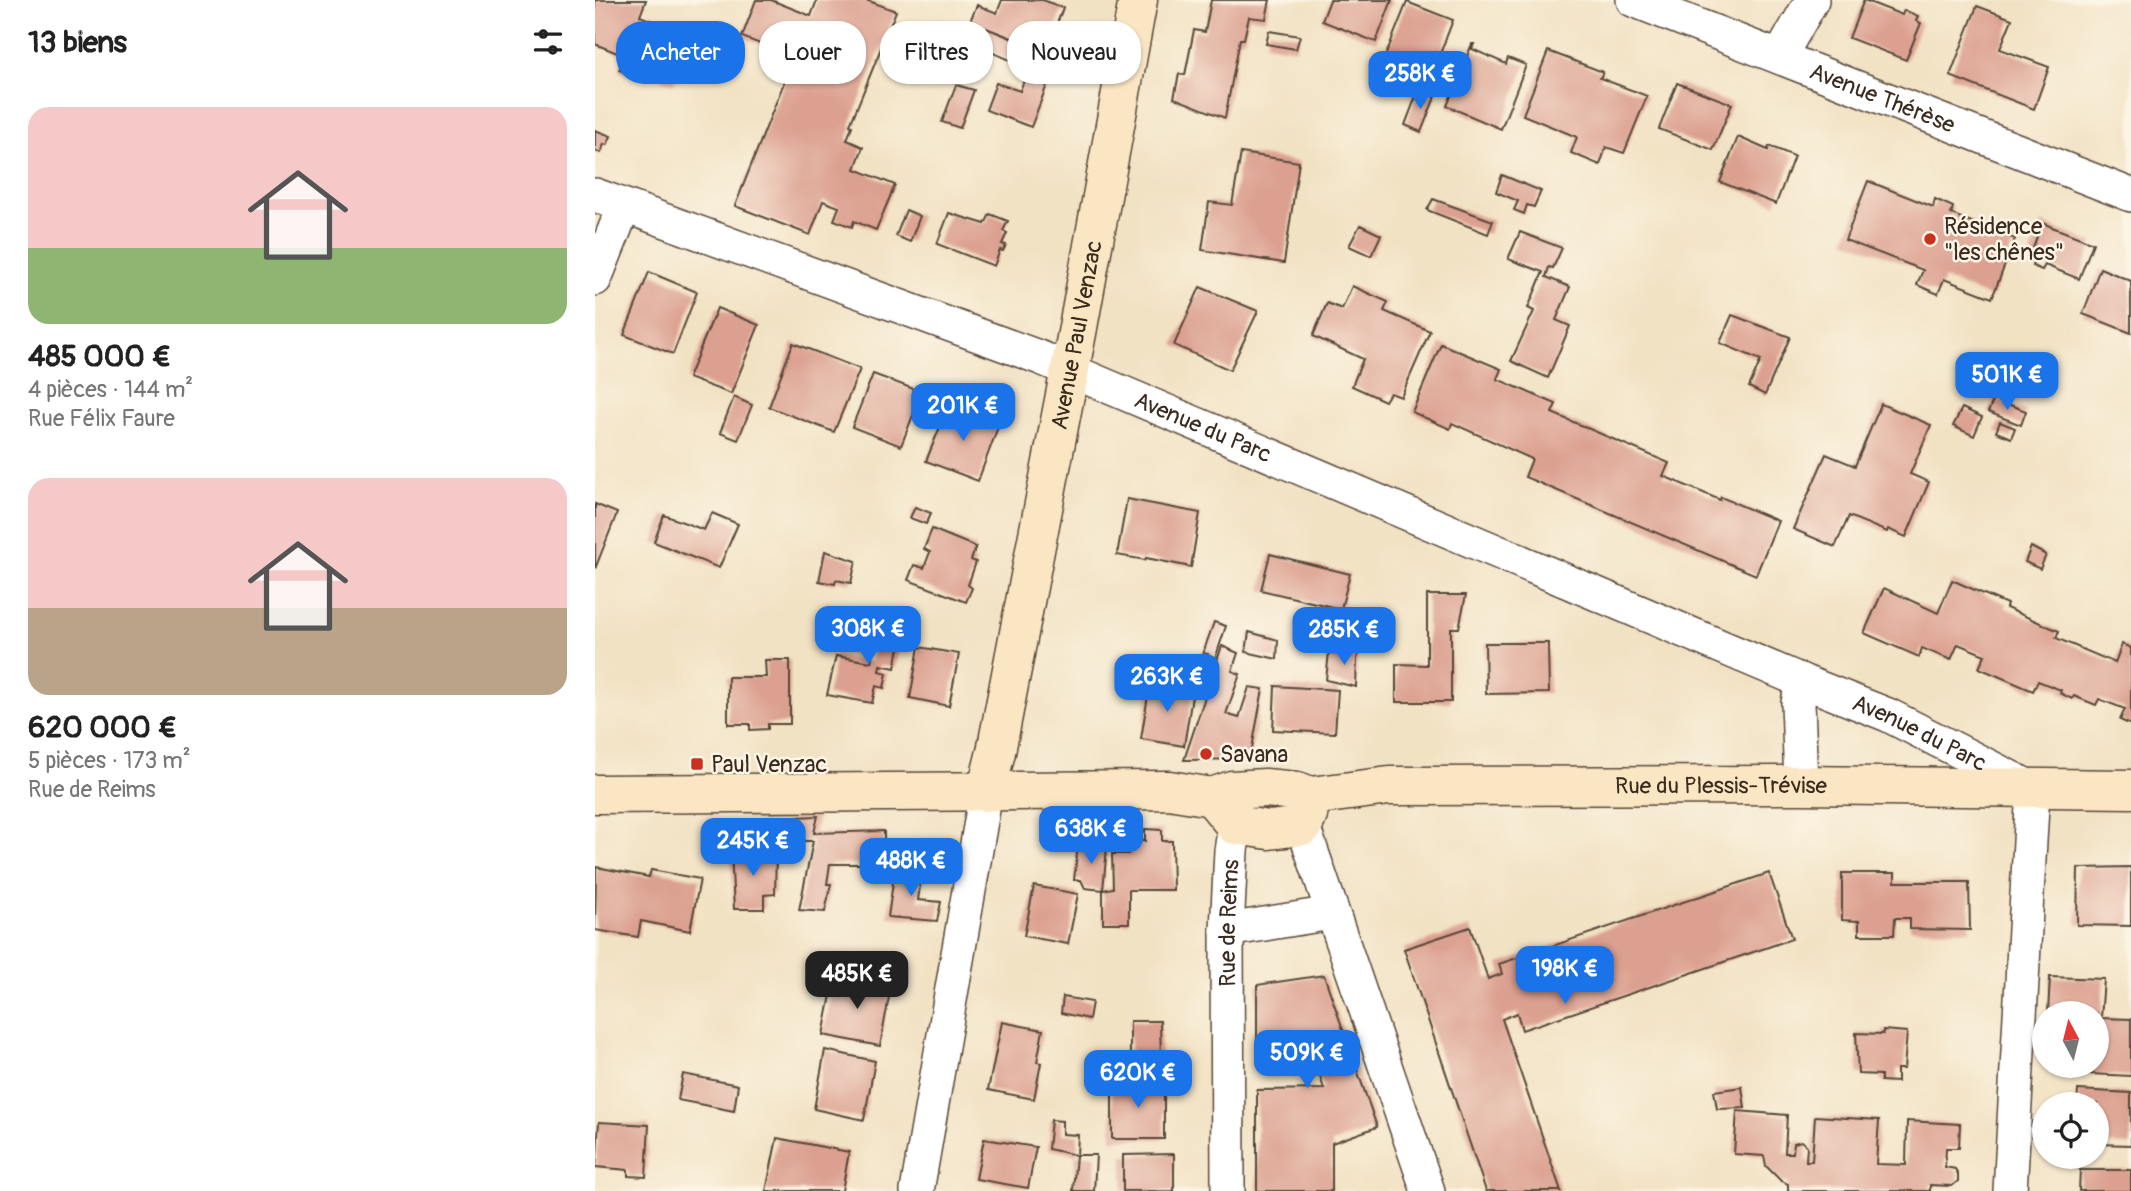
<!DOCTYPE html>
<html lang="fr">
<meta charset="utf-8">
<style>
:root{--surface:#fff;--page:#f2f2f2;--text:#222;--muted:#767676;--accent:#1a73e8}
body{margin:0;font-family:Pangolin,sans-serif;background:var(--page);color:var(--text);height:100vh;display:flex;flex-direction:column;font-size:26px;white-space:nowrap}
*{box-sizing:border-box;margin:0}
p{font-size:23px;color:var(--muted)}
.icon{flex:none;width:38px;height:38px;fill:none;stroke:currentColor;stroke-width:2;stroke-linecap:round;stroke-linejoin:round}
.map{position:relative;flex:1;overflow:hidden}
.details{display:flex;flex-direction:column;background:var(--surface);width:595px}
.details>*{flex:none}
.banner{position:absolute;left:21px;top:21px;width:665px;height:63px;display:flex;gap:14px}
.needle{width:46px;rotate:353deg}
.buttons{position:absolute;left:1437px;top:1001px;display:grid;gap:14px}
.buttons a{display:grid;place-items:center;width:77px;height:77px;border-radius:50%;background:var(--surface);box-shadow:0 2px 5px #0004;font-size:35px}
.price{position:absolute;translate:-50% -60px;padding:0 16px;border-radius:14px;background:var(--accent);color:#fff;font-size:23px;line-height:46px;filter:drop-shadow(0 2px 4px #0008)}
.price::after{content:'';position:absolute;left:50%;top:42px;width:21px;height:16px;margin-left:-10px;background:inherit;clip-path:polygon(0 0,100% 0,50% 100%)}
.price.on{background:#222;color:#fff}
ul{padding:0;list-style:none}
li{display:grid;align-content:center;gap:14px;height:371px;padding:0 28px}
li span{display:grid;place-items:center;height:217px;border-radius:21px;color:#555}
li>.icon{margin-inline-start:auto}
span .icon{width:126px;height:126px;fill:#fffc;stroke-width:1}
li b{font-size:30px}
h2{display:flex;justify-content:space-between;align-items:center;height:84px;padding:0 28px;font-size:30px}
.tag{padding:0 24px;border-radius:28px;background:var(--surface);box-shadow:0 2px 5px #0004;font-size:24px;line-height:63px}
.tag.on{background:var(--accent);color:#fff}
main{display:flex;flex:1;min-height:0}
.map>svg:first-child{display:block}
.building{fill:#dca090}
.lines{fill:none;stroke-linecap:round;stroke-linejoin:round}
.street-casing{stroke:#564637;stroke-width:36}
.secondary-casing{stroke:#564637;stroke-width:41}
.street{stroke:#fff;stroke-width:33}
.secondary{stroke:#fbe6c4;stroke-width:38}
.poi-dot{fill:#c8321e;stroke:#fcf5e5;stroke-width:2.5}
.labels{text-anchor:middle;stroke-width:5;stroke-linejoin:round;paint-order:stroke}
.street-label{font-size:23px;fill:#3b2a1e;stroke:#fcf5e5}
.poi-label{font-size:23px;fill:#3b2a1e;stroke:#fcf5e5;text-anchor:start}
</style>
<main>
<section class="details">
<h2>13 biens<svg class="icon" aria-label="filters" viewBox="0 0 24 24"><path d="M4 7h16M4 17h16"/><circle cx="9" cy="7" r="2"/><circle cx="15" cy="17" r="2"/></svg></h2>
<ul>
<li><span style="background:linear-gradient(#f6c9c9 65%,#8fb573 0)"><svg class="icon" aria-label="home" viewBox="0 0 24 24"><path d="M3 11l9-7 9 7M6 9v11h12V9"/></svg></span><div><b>485 000 €</b><p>4 pièces · 144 m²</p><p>Rue Félix Faure</p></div></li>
<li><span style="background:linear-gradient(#f6c9c9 60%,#b9a48a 0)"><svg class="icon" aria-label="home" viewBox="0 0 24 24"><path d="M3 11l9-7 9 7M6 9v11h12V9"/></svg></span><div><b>620 000 €</b><p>5 pièces · 173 m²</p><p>Rue de Reims</p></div></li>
</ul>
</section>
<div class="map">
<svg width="1536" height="1191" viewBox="0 0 1536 1191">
<rect width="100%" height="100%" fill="#fcf5e5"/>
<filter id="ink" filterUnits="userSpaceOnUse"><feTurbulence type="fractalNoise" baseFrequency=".0143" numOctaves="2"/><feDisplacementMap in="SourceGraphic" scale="14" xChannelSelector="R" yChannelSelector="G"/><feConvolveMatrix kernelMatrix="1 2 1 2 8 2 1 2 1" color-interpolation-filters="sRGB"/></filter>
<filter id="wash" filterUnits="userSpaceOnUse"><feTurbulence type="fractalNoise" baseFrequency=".00686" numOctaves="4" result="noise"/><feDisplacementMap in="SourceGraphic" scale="28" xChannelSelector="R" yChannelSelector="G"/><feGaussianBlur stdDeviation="1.57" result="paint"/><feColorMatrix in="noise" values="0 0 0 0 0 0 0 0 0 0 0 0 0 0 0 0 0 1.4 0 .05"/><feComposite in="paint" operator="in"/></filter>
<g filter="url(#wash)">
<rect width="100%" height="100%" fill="#f2e2c4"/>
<g id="blocks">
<g class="building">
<path d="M0 0H51L45 16 98 37 79 84 46 71 43 77 24 70 30 56 0 44Z"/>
<path d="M161 0H176L216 16 222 0H271L301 11 255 125 257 126 252 140 268 147 260 169 300 185 281 230 259 221 257 227 239 220 244 207 228 201 215 235 140 206 199 57 147 37Z"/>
<path d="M407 0H448L468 8 461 26 465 29 456 53 391 28 460 56 456 68 458 69 436 127 391 110 401 83 425 91 433 69 428 67 431 59 426 56 422 63 377 44 384 25 375 21 382 5 402 13Z"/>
<path d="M616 0H675L671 19 654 17 649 39H645L630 118 579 98 584 74 590 75 599 30 610 32Z"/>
<path d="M735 0H797L781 42 727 21Z"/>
<path d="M1269 0 1307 15 1309 10 1323 16 1321 21 1326 23 1311 60 1254 38Z"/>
<path d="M812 2 858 20 833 85 786 67Z"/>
<path d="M1382 6 1417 19 1405 49 1454 67 1439 109 1355 76Z"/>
<path d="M674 31 705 36 701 49 671 44Z"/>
<path d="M877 44H879L877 49 911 64 913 58 931 65 906 129 852 106Z"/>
<path d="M953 51 1008 72 1005 78 1052 96 1029 153 1011 147 1005 165 976 153 982 137 928 115Z"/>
<path d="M1082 83 1137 104 1118 150 1064 129Z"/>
<path d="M361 85 379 90 365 128 347 122Z"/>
<path d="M823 91 840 97 826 132 810 125Z"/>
<path d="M0 130 16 136 12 145 9 144 6 153 0 151Z"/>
<path d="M1143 137 1173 150 1174 146 1199 156 1181 204 1125 182Z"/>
<path d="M646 153 704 162 689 263 607 250 614 202 637 205Z"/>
<path d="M907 175 946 191 939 207 932 205 929 214 919 210 923 201 901 192Z"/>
<path d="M1273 181 1338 207 1340 199 1358 207 1356 214 1420 239 1397 298 1349 279 1343 294 1322 285 1328 270 1250 240Z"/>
<path d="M838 199 898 221 893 234 832 210Z"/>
<path d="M311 210 325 216 315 242 301 236Z"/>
<path d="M354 213 390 224 395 214 413 221 408 231 412 233 407 244 411 245 408 251 405 250 399 266 342 244Z"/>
<path d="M1447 223 1498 243 1484 279 1450 265 1447 270 1437 266 1439 261 1434 259Z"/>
<path d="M765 225 786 235 776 256 754 246Z"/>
<path d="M925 232 967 248 958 268 954 267 951 277 975 287 961 320 975 326 953 378 916 361 939 311 933 308 948 272 913 259Z"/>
<path d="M1505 268 1536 281V333L1488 314Z"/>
<path d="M54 272 102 292 78 354 29 335Z"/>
<path d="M757 286 793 302 789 311 835 331 806 397 795 393 790 401 757 386 768 359 718 336 732 303 747 309Z"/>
<path d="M605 287 663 311 635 370 579 345Z"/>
<path d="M122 308 164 325 136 394 93 378Z"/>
<path d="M1137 315 1195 337 1170 395 1154 387 1166 360 1125 343Z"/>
<path d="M198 343 265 369 239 432 174 407Z"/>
<path d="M846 344 906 369 902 379 961 404 957 413 1074 463 1068 476 1125 500 1126 497 1183 521 1161 575 930 477 937 459 857 423 855 429 817 412Z"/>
<path d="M278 374 327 392 306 446 257 427Z"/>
<path d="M139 397 157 405 143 440 125 433Z"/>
<path d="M1399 399 1431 411 1426 425 1393 412Z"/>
<path d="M1286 404 1336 425 1315 474 1334 482 1311 537 1293 529 1292 532 1254 516 1240 547 1198 529 1231 454 1260 466Z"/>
<path d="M354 405 404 424 383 481 331 461Z"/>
<path d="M1367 408 1387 417 1379 436 1358 426Z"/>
<path d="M1405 422 1420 428 1416 438 1401 432Z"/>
<path d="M532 499 605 513 596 567 551 558 550 560 522 555Z"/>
<path d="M0 504 22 513 0 569Z"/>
<path d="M320 507 336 513 331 524 315 518Z"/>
<path d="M117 513 143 524 124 568 59 542 69 515 109 530Z"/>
<path d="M337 529 381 547 376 560 381 562 373 585 377 588 371 602 313 580 319 565 329 568 335 552 329 549Z"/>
<path d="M1436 547 1451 555 1445 569 1430 562Z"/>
<path d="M230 551 261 561 256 583 241 580 240 584 224 581Z"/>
<path d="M675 554 755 574 746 609 666 590Z"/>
<path d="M1357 580 1412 604 1411 608 1464 631 1461 638 1520 663 1527 644 1536 648V725L1525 720 1530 709 1504 699 1501 705 1479 696 1477 699 1465 693 1466 690 1443 681 1438 691 1384 668 1390 655 1363 644 1356 660 1327 648 1324 657 1269 633 1289 588 1343 613Z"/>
<path d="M832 595H871L864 628H856V702H801V664L832 665Z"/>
<path d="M291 613 310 617 300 668 285 665 284 671 292 673 289 688 281 686 277 703 232 695 241 656 276 662 280 638 286 639Z"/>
<path d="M619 622 631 626 618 665 610 663 613 654 608 653Z"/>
<path d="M654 632 683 640 682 659 651 652Z"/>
<path d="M760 640 767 644 762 659 761 687 731 680 734 652 753 656Z"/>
<path d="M890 643H953L954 693 891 694Z"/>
<path d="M627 646 643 653 637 671 645 674 631 714 644 718 654 687 668 689 655 759 589 760Z"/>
<path d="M324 647 364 654 354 706 315 698Z"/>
<path d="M170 660H195V724H173V729L155 730V724H133V677H171Z"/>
<path d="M555 683 598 690 589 746 546 739Z"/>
<path d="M680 686 743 690 740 733 678 730Z"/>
<path d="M223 816 219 833 289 831V857H272L271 864H235L232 884H236L230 912 204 910 218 841H197L198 817Z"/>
<path d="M550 829 567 830V841H577L578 890H534V923H508V890L518 888 517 854H533L532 841H550Z"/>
<path d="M483 844 512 847 508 890 490 888 486 880H479Z"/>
<path d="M136 851H181L180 894 169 895V909H139Z"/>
<path d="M1 867 54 877 56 870 105 879 95 931 46 921 43 937 0 930Z"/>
<path d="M1536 867V926L1482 925 1483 868Z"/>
<path d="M300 868 327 871 323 900 346 902 342 921 293 917Z"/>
<path d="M1174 873 1197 939 927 1030 922 1013 907 1019 966 1191H891L809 949 875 927 893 979 907 974 904 964Z"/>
<path d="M1247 873H1300V882H1374L1375 930 1315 929V918H1300L1299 935H1264V921L1247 920Z"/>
<path d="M439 886 483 894 473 944 429 936Z"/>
<path d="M240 975 296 986 285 1046 228 1035Z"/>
<path d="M729 975 782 1127 737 1143V1191H662V1090L729 1089 712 1037 662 1044V985Z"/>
<path d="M1455 977 1509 979 1506 1018 1536 1019V1076L1495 1074V1066H1502V1013H1453Z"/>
<path d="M468 997 497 1002 494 1019 466 1013Z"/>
<path d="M535 1021H565L566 1060H535Z"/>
<path d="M407 1022 448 1030 442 1062 446 1063 439 1099 393 1090Z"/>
<path d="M1288 1030 1312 1032 1309 1069H1302V1082L1286 1081V1075L1263 1074 1261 1033 1288 1034Z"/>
<path d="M230 1050 280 1061 269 1120 219 1109Z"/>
<path d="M88 1074 143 1085 139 1111 83 1100Z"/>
<path d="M569 1080V1139H517V1081Z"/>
<path d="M1147 1087 1150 1108 1122 1109 1119 1091Z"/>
<path d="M1483 1090 1536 1093V1145L1502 1144V1104H1482Z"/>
<path d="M1142 1111 1192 1115 1190 1153H1198L1199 1143 1206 1141 1212 1146 1211 1161H1217L1220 1116 1284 1120 1281 1164 1311 1165 1312 1121 1365 1124 1364 1148H1351L1350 1167 1360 1169 1363 1174V1181L1357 1186 1335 1185V1191H1193V1184L1185 1180 1171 1166 1169 1156 1139 1154Z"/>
<path d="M456 1120 467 1121V1134L483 1135 482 1155H501L499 1191H478L481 1155 453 1149Z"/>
<path d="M4 1122 54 1125 51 1177 33 1176V1170L1 1167Z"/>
<path d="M182 1138 254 1152 247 1191H171Z"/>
<path d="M389 1139 441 1147 433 1188 381 1179Z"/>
<path d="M579 1154V1191H528V1155Z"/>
<path d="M1485 1170H1536V1191H1484Z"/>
</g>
</g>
</g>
<g filter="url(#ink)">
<use href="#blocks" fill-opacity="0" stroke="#564637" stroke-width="2"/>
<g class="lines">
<defs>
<g id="street">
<path id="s1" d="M1038 0 1536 195"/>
<path d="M1185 56 1217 0"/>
<path id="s2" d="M0 195 446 358 1207 681"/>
<path d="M0 279 29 206"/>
<path id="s3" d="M1206 785 1203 703 1207 681 1293 715 1438 789 1415 1191"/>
<path d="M708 826 833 1191"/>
<path d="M632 930 737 913"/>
<path d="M322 1191 391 792"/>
<path id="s4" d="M633 1191 632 930 636 851 640 825"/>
</g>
<g id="secondary">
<path id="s5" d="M391 792 401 752 482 333 543 0"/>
<path d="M0 794 574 790 617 797"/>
<path id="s6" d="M716 796 713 815 708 826 674 830 640 825 617 797 637 790 670 788 702 791 716 796 794 786 1206 785 1536 789"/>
</g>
</defs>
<use href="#street" class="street-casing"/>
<use href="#secondary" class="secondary-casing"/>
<use href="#street" class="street"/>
<use href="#secondary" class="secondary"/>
</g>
</g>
<g class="poi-dot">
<circle cx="1335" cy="239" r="7"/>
<circle cx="611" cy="754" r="7"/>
<rect x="95" y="757" width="14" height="14" rx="3.5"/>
</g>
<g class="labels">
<g class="street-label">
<text dy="8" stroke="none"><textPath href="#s1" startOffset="268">Avenue Thérèse</textPath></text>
<text dy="8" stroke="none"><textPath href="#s5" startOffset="466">Avenue Paul Venzac</textPath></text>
<text dy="8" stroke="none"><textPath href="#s2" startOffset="651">Avenue du Parc</textPath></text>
<text dy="8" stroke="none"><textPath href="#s3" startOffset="233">Avenue du Parc</textPath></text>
<text dy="8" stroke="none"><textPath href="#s6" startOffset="648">Rue du Plessis-Trévise</textPath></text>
<text dy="8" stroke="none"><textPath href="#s4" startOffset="268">Rue de Reims</textPath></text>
</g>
<g class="poi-label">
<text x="1349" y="234">Résidence<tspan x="1349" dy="26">"les chênes"</tspan></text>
<text x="625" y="762">Savana</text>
<text x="116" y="772">Paul Venzac</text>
</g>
</g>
</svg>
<div class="buttons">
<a><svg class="needle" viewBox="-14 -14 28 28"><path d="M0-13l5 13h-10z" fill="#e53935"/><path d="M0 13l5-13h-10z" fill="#767676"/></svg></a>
<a><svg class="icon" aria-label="locate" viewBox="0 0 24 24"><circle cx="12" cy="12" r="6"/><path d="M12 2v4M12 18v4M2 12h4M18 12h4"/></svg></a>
</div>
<b class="price" style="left:825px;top:111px">258K €</b>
<b class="price" style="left:1412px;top:412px">501K €</b>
<b class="price" style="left:368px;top:443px">201K €</b>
<b class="price" style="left:273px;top:666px">308K €</b>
<b class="price" style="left:749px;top:667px">285K €</b>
<b class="price" style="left:572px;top:714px">263K €</b>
<b class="price" style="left:496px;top:866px">638K €</b>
<b class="price" style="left:158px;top:878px">245K €</b>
<b class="price" style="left:316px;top:898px">488K €</b>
<b class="price" style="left:970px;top:1006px">198K €</b>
<b class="price on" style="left:262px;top:1011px">485K €</b>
<b class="price" style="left:712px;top:1090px">509K €</b>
<b class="price" style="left:543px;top:1110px">620K €</b>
<div class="banner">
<a class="tag on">Acheter</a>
<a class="tag">Louer</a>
<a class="tag">Filtres</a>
<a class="tag">Nouveau</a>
</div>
</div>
</main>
